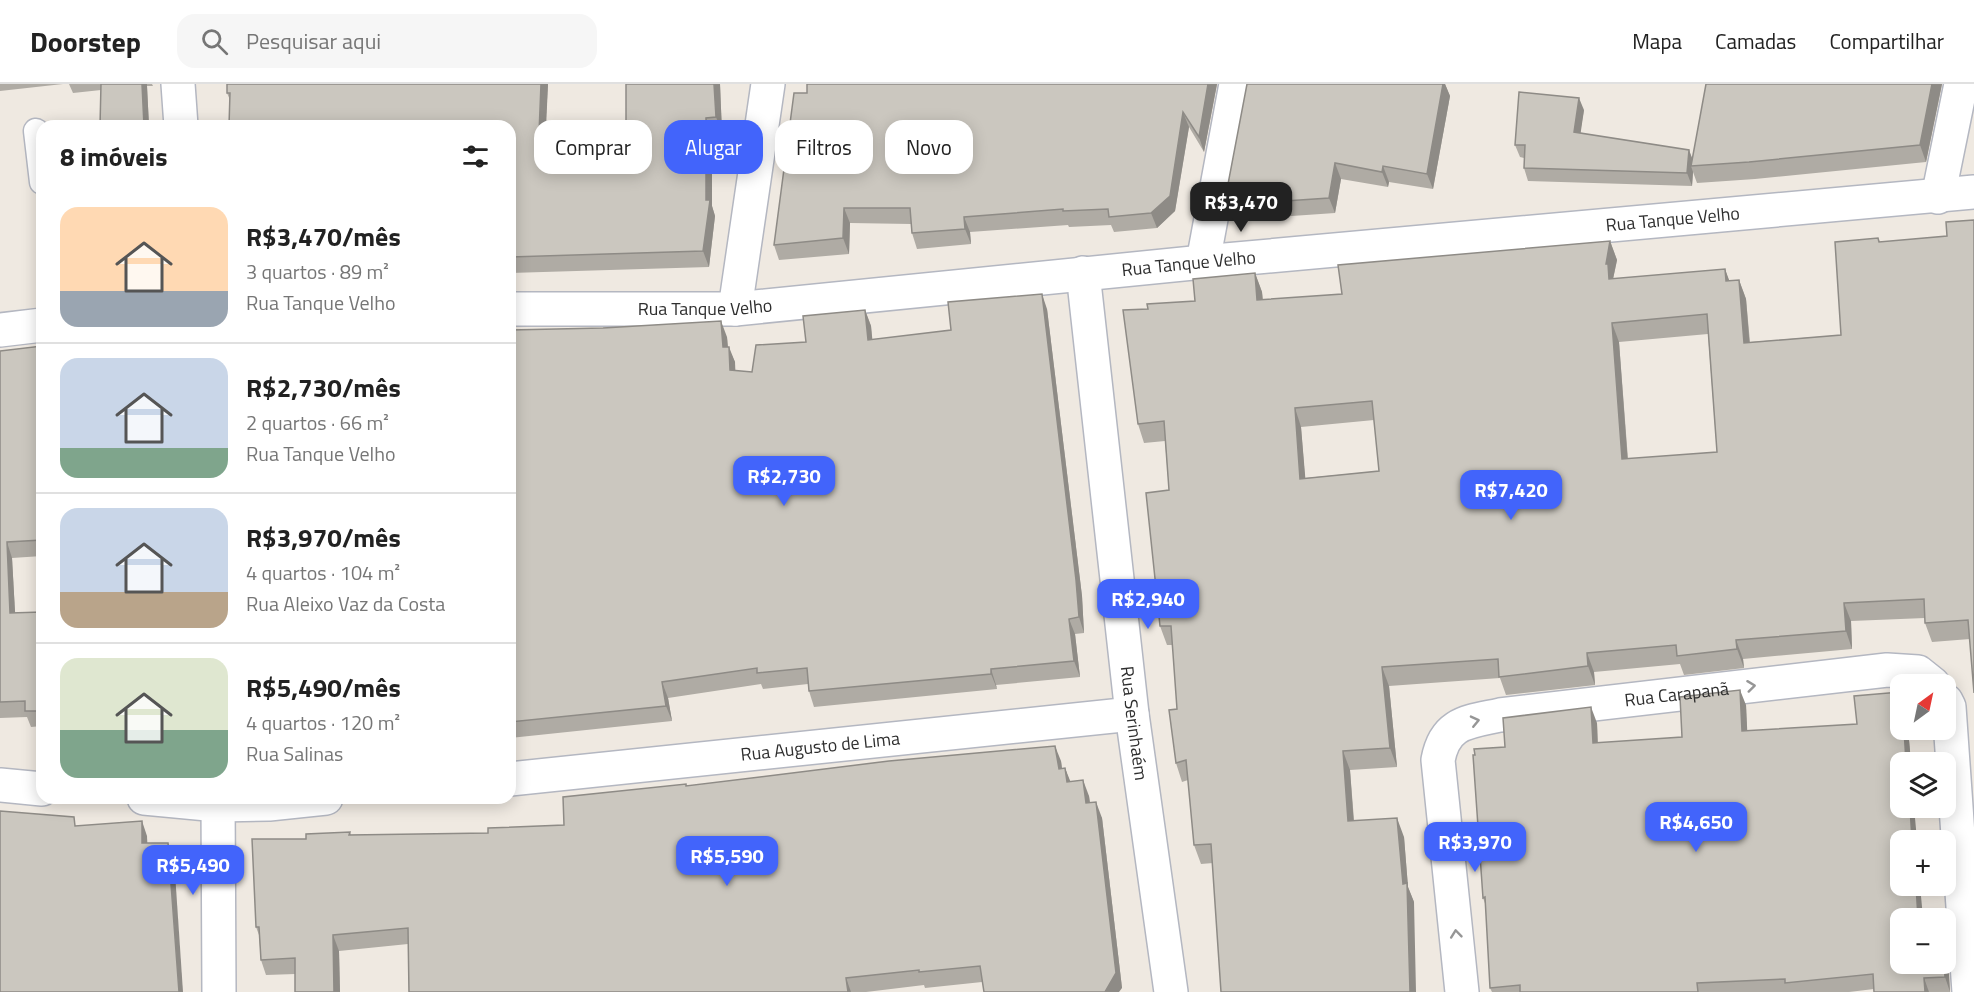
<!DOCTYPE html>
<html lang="pt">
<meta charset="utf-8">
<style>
:root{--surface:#fff;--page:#f6f6f6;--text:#222;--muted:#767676;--line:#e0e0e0;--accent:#4264fb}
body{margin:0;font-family:"Titillium Web",sans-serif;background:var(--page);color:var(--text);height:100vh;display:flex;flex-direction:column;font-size:22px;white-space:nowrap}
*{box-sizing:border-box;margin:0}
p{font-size:20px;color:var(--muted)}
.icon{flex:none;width:33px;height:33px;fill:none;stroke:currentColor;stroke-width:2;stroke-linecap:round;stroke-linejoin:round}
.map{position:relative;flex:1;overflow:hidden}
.side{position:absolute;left:36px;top:36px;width:480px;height:684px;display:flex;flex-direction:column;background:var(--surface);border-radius:18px;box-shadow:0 3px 15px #0003}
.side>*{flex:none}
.banner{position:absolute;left:534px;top:36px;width:570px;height:54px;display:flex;gap:12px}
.needle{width:39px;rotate:33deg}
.fabs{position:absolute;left:1890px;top:590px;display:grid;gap:12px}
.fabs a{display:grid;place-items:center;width:66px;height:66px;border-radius:12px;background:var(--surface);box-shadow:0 3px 15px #0003;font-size:30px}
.price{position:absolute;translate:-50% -51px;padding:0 14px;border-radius:12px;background:var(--accent);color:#fff;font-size:20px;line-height:39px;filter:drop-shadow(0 2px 3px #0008)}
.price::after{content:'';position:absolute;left:50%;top:36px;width:18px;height:14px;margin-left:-9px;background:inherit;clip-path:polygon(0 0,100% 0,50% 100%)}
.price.current{background:#222;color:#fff}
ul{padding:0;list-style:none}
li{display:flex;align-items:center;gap:18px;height:150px;padding:0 24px}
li+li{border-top:2px solid var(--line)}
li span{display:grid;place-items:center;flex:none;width:168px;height:120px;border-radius:18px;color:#555}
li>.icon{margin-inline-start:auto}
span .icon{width:72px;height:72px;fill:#fffc;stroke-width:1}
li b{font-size:26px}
h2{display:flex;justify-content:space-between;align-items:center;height:72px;padding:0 24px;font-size:26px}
.pill{padding:0 21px;border-radius:18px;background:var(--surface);box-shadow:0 3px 15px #0003;font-size:21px;line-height:54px}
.pill.current{background:var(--accent);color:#fff}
header{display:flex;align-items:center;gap:36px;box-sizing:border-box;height:84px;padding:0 30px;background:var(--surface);border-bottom:2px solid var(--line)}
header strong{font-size:28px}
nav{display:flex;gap:33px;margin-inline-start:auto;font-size:21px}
.search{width:420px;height:54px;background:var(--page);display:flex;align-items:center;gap:15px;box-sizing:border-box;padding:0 21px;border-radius:18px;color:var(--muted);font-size:22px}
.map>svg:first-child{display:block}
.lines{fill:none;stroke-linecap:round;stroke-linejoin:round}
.lane-casing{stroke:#b4b7c1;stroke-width:27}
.street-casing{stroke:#b4b7c1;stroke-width:36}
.secondary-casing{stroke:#b4b7c1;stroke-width:36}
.lane{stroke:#fff;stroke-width:24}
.street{stroke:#fff;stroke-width:33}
.secondary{stroke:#fff;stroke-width:33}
.wall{fill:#afaba4;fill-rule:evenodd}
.shaded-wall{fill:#8e8b86}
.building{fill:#cbc7bf;stroke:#8e8b86;stroke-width:1.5;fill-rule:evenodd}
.oneway{stroke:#969696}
.labels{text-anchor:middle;stroke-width:5;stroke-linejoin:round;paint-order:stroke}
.street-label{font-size:18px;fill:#2e2e2e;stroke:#fff}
</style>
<header>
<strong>Doorstep</strong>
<div class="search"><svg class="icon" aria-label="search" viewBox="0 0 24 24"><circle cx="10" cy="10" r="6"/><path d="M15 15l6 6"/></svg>Pesquisar aqui</div>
<nav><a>Mapa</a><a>Camadas</a><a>Compartilhar</a></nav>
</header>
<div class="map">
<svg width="1974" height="908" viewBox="0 0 1974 908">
<rect width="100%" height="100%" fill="#efe9e1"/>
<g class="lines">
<defs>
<path id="lane" d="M36 47 42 98"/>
<g id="street">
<path d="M178 0 181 42"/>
<path d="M1938 113 1961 0"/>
<path d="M1203 178 1236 0"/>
<path id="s1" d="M1083 189 1132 630 1171 908"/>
<path d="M735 225 768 0"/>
<path d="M1946 617 1949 623 1969 908"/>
<path id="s2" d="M510 695 1132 630"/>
<path d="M0 701 42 705"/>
<path d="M144 714 218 721 269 720 326 714"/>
<path d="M218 714 219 908"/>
<path id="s3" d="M1462 908 1438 676C1445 638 1468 638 1500 631L1887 586 1918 588 1933 600"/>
</g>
<g id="secondary">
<path id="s4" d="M510 225H735L1203 178 1974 108"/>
<path d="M0 246 42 241"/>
</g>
</defs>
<use href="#lane" class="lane-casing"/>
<use href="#street" class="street-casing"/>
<use href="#secondary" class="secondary-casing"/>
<use href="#lane" class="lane"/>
<use href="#street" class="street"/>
<use href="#secondary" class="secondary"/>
</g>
<g class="wall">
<path d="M0 0H63L0 7Z"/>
<path d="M69 0H152L153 2H147L149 42H100L101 6 73 9Z"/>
<path d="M227 0H548L545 50H626L720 0 722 49 712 50V122L715 132 709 183 510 189V42L230 16 227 9Z"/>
<path d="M807 0H1217L1204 68 1189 43 1175 127 1157 144 1114 148 1111 141 1069 143 1068 141 970 148 971 160 917 165 912 149 911 140 850 139 849 170 779 176 774 161 807 9Z"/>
<path d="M1247 0H1445L1450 12 1433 105 1389 98 1388 103 1341 95 1335 129 1246 135 1234 115 1228 100Z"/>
<path d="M1942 0 1926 78 1755 95 1697 99 1693 88 1692 102 1528 97 1524 84V74L1520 73 1515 61 1584 26 1580 49 1689 66 1692 75Z"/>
<path d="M1947 152 1970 555 1932 558 1925 539V534L1851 537 1852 565 1743 575 1744 584 1684 591 1680 580 1594 588 1595 601 1506 611 1500 594 1389 602 1397 683 1350 686 1354 736 1404 753 1408 803 1414 818 1213 779 1201 780 1194 761 1188 696 1182 698 1176 679 1177 625 1173 561H1167L1160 542 1169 406 1165 357 1144 359 1138 340 1148 225 1195 217 1255 189 1262 208 1263 216 1342 210 1610 157 1617 176 1613 195 1725 185 1729 197 1739 196 1746 215 1750 258 1841 251 1878 154 1880 158ZM1708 250 1717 368 1628 375 1619 258ZM1374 336 1379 387 1305 394 1301 343Z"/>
<path d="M1047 225 1082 512 1084 549 1075 550 1080 593 996 601 997 605 814 623 809 607 808 600 763 605 761 600 668 614 672 637 510 654V246L727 253 728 263 735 278V287L752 288 865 226 871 242 872 256 951 246Z"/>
<path d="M42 262V472L12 474 15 529 42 528V642L31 643 27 633 0 634V267Z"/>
<path d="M1746 621 1747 647 1908 645 1911 678H1900V834L1947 859 1950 908H1874V905L1849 908H1492L1490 904 1486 822 1483 814 1505 663 1597 639 1598 659 1682 653Z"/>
<path d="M1061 677 1062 684H1065L1070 698 1089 712 1090 719 1102 734 1122 904 982 898 925 904 924 901 866 908H409L408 860 339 867 340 908H295V890L266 891 261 876 259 851 256 843 306 755 350 748 351 751 488 749 564 741 686 700 687 702Z"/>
</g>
<g class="shaded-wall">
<path d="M142 0H147V2L149 42H144Z"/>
<path d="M541 0H548L545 66 539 50Z"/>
<path d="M714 0H720L722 49 716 33Z"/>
<path d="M1208 0H1217L1204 68 1199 53Z"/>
<path d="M1443 0H1445L1450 12 1433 105 1427 90Z"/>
<path d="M1932 0H1942L1926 78 1920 61Z"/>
<path d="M1579 14 1584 26 1579 60 1574 48Z"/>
<path d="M1183 28 1189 43 1175 127 1157 144 1151 129Z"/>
<path d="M706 34 712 50V122L715 132 709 183 703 167 706 116Z"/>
<path d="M1689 66 1694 79 1691 82 1693 88 1692 102 1687 89Z"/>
<path d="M1335 79 1341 95 1335 129 1329 114Z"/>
<path d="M1383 82 1389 98 1388 103 1382 88Z"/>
<path d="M844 124 850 139 849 170 843 154Z"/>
<path d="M964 133 970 148 971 160 965 145Z"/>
<path d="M1610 157 1617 176 1613 195H1609L1606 180Z"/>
<path d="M1725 185 1732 204 1726 197Z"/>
<path d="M1255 189 1262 208 1264 235 1257 216Z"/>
<path d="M1739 196 1746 215 1751 278 1744 259Z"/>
<path d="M1042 210 1047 225 1082 512 1084 549 1079 533Z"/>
<path d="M865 226 871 242 874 272 868 256Z"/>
<path d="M721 237 727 253 729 279 723 263Z"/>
<path d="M1612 239 1619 258 1629 394 1622 375Z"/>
<path d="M729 263 735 278 736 302 730 286Z"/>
<path d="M1295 324 1301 343 1307 414 1300 395Z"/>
<path d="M7 458 12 474 16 545 10 529Z"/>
<path d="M1844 519 1851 537 1852 565 1846 547Z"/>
<path d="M1069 535 1075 550 1080 593 1074 577Z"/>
<path d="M1736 556 1743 575 1744 584 1737 565Z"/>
<path d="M1587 569 1594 588 1595 601 1588 582Z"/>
<path d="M1382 583 1389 602 1397 683 1390 664Z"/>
<path d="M991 585 996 601 997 605 991 590Z"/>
<path d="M662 598 668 614 672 637 666 622Z"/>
<path d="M1740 606 1746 621 1748 663 1742 647Z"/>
<path d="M1591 623 1597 639 1598 675 1593 659Z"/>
<path d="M1904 645H1908L1911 678H1906Z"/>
<path d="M1055 662 1061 677 1064 700 1059 685Z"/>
<path d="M1343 667 1350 686 1355 756 1348 737Z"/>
<path d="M1065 684 1071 699 1067 698Z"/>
<path d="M1083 696 1089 712 1092 735 1086 719Z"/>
<path d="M1096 718 1102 734 1122 904 1119 908H1105Z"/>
<path d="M1910 723H1914L1917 756H1912Z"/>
<path d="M1397 734 1404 753 1408 803 1414 818 1416 908H1410L1403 800Z"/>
<path d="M142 737 147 752 148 774 142 759Z"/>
<path d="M168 759 174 774 183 908H179Z"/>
<path d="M1916 801H1920L1923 834H1918Z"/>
<path d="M333 851 339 867 340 908H334Z"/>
<path d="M1946 856 1947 859 1950 908 1945 893 1944 879H1946Z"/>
<path d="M846 894 851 908H848Z"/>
<path d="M1924 894 1929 908H1925Z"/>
</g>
<g class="building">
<path d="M101 0H142L144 42H100Z"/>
<path d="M227 0H541L539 50H626V0H714L716 33 706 34V116H710L703 167 510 173V42H229L230 9H227Z"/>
<path d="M807 0H1208L1199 53 1183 28 1170 112 1151 129 1109 133 1108 125 1063 127V125L964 133 965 145 912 149 910 124H844L843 154 774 161 794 9H807Z"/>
<path d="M1247 0H1443L1427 90 1383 82 1382 88 1335 79 1329 114 1241 120 1228 100Z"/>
<path d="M1706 0H1932L1920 61 1749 78 1691 82Z"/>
<path d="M1519 8 1579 14 1574 48 1689 66 1687 89 1524 84 1525 61H1515Z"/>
<path d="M1974 136V609L1968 536 1925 539 1924 515 1844 519 1846 547 1736 556 1737 565 1677 572 1676 561 1587 569 1588 582 1499 593 1498 575 1382 583 1390 664 1343 667 1348 737 1397 734 1403 800 1407 799 1410 908H1221L1211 760 1194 761 1186 676 1176 679 1169 626 1177 625 1171 542H1160L1146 409 1169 406 1164 337 1138 340 1123 226 1148 225 1147 220 1195 217 1193 195 1255 189 1257 216 1342 210 1338 181 1610 157 1606 180H1608L1609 195 1725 185 1726 197 1739 196 1744 259 1841 251 1835 158 1878 154 1879 158 1947 152 1946 138ZM1707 230 1717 368 1622 375 1612 239ZM1372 317 1379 387 1300 395 1295 324Z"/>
<path d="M1042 210 1076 496 1079 533 1069 535 1074 577 991 585V590L809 607 807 584 757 589V584L662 598 666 622 510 638V246L603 244 721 237 723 263H729L730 286 752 288 756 261 806 258 803 232 865 226 868 256 951 246 948 218Z"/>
<path d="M42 262V456L7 458 10 529 42 528V627H25V617L0 618V267Z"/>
<path d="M1740 606 1742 647 1857 640 1854 612 1900 608V645H1904L1906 678H1900V723H1910L1912 756H1900V801H1916L1918 834H1900V879H1944L1945 893 1924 894 1925 908H1874L1873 890 1785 899V895L1697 899 1698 908H1520V901L1490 904 1485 813 1483 814 1473 671H1475L1474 665 1505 663 1503 634 1591 623 1593 659 1682 653 1680 613Z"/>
<path d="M1055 662 1059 685 1065 684 1067 698 1083 696 1086 719 1096 718 1116 889 1105 908H984L980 882 919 888V886L846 894 848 908H409L408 844 333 851 334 908H295V874L261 876 259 843H256L252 755H306V750L350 748 349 751 488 749V744L564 741 563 713 686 700V702L889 677Z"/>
<path d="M0 727 74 733 75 742 142 737V759H168L179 908H0Z"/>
</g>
<defs><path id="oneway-chevron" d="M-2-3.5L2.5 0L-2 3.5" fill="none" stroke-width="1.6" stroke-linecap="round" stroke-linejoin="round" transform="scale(1.5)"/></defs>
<g class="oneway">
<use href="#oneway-chevron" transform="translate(1751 602) rotate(-7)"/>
<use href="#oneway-chevron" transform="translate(1475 637) rotate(-13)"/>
<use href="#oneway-chevron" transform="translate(1456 850) rotate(-96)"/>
</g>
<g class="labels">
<g class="street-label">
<text dy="6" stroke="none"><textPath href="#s4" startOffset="1167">Rua Tanque Velho</textPath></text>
<text dy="6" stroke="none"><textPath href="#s4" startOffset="681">Rua Tanque Velho</textPath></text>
<text dy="6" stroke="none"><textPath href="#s4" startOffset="195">Rua Tanque Velho</textPath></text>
<text dy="6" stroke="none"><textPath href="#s3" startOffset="495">Rua Carapanã</textPath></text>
<text dy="6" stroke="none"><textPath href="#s1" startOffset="453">Rua Serinhaém</textPath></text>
<text dy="6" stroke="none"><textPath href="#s2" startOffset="312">Rua Augusto de Lima</textPath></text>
</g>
</g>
</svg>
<div class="fabs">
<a><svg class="needle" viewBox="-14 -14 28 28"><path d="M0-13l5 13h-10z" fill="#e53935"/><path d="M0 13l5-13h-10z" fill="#767676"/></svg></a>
<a><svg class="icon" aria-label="layers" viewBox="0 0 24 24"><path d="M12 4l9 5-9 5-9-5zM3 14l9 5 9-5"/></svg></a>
<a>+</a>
<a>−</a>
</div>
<b class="price current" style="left:1241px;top:149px">R$3,470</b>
<b class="price" style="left:784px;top:423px">R$2,730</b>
<b class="price" style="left:1511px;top:437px">R$7,420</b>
<b class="price" style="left:1148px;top:546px">R$2,940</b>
<b class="price" style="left:1696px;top:769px">R$4,650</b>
<b class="price" style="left:1475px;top:789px">R$3,970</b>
<b class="price" style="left:727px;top:803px">R$5,590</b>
<b class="price" style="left:193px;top:812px">R$5,490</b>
<div class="banner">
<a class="pill">Comprar</a>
<a class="pill current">Alugar</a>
<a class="pill">Filtros</a>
<a class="pill">Novo</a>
</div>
<section class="side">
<h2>8 imóveis<svg class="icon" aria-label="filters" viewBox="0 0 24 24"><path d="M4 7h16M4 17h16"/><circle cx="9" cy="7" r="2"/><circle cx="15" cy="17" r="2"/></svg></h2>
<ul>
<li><span style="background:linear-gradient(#ffd9b3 70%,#9aa5b1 0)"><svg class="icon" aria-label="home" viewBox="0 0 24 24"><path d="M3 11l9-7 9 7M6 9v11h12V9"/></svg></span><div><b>R$3,470/mês</b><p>3 quartos · 89 m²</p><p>Rua Tanque Velho</p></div></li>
<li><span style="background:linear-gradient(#c9d6e8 75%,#7fa58c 0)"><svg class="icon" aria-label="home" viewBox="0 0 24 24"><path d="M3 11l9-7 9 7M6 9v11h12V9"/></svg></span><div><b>R$2,730/mês</b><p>2 quartos · 66 m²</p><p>Rua Tanque Velho</p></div></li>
<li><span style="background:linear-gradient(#c9d6e8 70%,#b9a48a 0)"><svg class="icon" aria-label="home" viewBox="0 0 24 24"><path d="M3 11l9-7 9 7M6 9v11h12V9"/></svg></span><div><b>R$3,970/mês</b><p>4 quartos · 104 m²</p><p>Rua Aleixo Vaz da Costa</p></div></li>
<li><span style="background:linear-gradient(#dfe7d0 60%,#7fa58c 0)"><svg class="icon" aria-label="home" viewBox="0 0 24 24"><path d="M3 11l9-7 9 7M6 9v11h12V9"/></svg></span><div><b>R$5,490/mês</b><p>4 quartos · 120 m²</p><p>Rua Salinas</p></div></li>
</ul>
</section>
</div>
